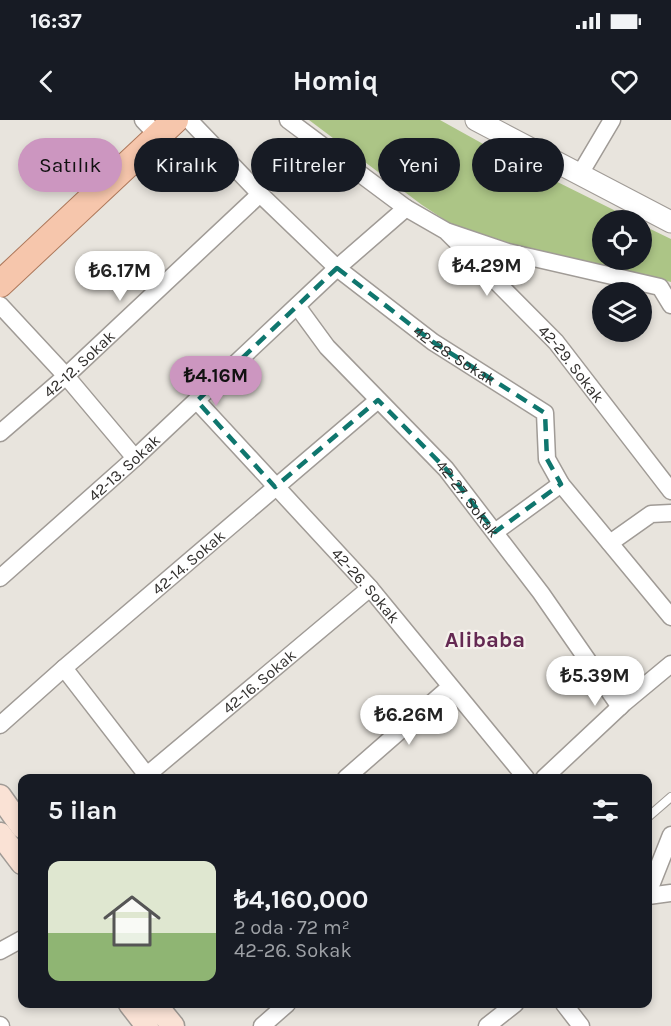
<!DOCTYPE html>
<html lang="tr">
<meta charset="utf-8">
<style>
:root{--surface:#171b24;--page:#242831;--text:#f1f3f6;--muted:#9ea1a6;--accent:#cc96c0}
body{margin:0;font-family:Karla,sans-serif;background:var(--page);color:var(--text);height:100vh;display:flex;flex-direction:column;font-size:22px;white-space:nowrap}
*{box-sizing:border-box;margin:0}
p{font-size:20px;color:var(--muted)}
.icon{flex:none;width:33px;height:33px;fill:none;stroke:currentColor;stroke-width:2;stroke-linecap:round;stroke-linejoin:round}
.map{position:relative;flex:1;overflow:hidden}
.sheet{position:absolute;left:18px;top:654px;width:634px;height:234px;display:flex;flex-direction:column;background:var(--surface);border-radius:12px;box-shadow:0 3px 9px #0003}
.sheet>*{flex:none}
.guide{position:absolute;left:18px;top:18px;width:636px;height:54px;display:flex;gap:12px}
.buttons{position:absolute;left:592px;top:90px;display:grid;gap:12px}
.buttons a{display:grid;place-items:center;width:60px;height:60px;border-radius:50%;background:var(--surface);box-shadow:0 3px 9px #0003;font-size:30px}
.price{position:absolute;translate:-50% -51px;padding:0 14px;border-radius:21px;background:#fff;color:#222;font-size:20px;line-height:39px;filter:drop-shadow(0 2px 3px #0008)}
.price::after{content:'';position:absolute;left:50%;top:36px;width:18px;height:14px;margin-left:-9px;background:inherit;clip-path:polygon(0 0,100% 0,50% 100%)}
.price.active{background:var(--accent);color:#111}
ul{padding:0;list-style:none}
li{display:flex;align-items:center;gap:18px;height:150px;padding:0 30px}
li span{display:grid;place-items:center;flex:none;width:168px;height:120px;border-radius:12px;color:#555}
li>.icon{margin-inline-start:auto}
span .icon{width:72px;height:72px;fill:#fffc;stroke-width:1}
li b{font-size:26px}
h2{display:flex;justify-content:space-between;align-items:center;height:72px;padding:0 30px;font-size:26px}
.chip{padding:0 21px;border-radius:27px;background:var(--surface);box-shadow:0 3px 9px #0003;font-size:21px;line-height:54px}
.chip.active{background:var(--accent);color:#111}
.status{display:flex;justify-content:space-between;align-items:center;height:42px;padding:0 30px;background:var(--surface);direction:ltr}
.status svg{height:16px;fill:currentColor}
header{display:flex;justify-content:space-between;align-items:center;height:78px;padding:0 30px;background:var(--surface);font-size:27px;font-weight:700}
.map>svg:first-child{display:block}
.green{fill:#acc586}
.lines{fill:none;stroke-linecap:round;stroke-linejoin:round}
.service-casing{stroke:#a09b96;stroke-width:10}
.minor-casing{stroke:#a09b96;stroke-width:19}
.tertiary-casing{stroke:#a09b96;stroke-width:23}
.secondary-casing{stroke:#a09b96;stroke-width:25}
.primary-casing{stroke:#ad785b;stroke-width:28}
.service{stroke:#fff;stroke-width:8}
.minor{stroke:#fff;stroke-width:16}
.tertiary{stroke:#fff;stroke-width:21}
.secondary{stroke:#fae2d5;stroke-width:22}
.primary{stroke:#f6c6ac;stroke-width:26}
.marked{fill:none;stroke:#0f766e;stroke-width:4.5;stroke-dasharray:12 8;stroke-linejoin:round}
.labels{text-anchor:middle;stroke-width:4.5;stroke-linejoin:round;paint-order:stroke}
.street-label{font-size:16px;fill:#312f2d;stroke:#f5f1eb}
.district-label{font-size:22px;font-weight:bold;fill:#642952;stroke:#f5f1eb}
</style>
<div class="status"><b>16:37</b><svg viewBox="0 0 49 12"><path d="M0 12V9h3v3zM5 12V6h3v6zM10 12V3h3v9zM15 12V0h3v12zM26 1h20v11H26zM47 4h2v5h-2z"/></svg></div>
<header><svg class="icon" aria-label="back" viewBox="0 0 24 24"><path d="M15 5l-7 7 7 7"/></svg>Homiq<svg class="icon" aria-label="heart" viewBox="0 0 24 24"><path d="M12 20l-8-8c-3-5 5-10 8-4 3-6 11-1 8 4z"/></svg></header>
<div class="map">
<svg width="671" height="906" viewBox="0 0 671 906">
<rect width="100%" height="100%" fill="#e8e4dd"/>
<path class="green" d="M309 0H440L503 35 634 100H603V140H642V105L671 119V162L503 122 454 106 422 85Z"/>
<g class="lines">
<defs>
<path id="service" d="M648 697 671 677"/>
<g id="minor">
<path d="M143 0 158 16"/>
<path id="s1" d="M189 0 260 74 337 148 433 222 545 293 547 339 561 364 671 497"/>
<path id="s2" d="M288 0 406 88 446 111 556 222 671 371"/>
<path d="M580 54 612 0"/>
<path d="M449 112 508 132 660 167 671 185"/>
<path d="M0 185 66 256 135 338"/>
<path id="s3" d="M297 186 327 227 446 349 541 473 620 587"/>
<path id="s4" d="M197 281 370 468 526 658"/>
<path id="s5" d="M0 313 66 256 260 74"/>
<path d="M495 412 561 364"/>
<path d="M610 423 651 394 671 393"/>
<path id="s6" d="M0 458 135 338 337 148 406 88"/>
<path d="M64 548 149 658"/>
<path id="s7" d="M0 605 64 548 378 280"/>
<path id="s8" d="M147 655 370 468"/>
<path d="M346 658 450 567"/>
<path d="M544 658 624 583 671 544"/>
<path d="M648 773 671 715"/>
<path d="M648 776 671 773"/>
<path d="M0 831 22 819"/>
<path d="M564 884 581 906"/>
<path d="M0 905 1 906"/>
<path d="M262 906 287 884"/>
<path d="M487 906 515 884"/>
</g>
<path id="tertiary" d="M476 0 671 102"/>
<g id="secondary">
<path d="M0 676 22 707"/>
<path d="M0 714 22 743"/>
<path d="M130 884 147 906"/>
<path d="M155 884 173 906"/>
</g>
<path id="primary" d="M0 164 175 0"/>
</defs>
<use href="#service" class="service-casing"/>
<use href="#minor" class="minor-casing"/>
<use href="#tertiary" class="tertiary-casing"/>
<use href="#secondary" class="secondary-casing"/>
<use href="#primary" class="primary-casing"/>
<use href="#service" class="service"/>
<use href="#minor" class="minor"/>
<use href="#tertiary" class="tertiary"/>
<use href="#secondary" class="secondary"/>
<use href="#primary" class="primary"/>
</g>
<path class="marked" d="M337 148 433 222 545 293 547 339 561 364 495 412 446 349 378 280 275 367 197 281Z"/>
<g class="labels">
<g class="street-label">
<text dy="6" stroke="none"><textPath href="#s1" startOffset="356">42-28. Sokak</textPath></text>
<text dy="6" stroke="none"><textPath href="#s5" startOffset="105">42-12. Sokak</textPath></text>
<text dy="6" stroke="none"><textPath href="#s2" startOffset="376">42-29. Sokak</textPath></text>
<text dy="6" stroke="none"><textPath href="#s6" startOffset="166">42-13. Sokak</textPath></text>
<text dy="6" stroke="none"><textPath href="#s3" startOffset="258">42-27. Sokak</textPath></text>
<text dy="6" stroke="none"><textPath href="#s7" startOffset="249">42-14. Sokak</textPath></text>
<text dy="6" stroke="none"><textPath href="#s4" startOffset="250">42-26. Sokak</textPath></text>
<text dy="6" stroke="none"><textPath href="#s8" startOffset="146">42-16. Sokak</textPath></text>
</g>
<g class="district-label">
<text x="485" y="527">Alibaba</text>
</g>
</g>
</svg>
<div class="buttons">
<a><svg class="icon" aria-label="locate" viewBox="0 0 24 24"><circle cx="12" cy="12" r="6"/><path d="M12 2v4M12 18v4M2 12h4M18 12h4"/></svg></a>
<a><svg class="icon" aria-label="layers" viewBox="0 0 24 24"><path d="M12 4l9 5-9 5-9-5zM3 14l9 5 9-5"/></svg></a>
</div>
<b class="price" style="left:487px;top:177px">₺4.29M</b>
<b class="price" style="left:120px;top:182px">₺6.17M</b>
<b class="price active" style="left:216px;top:287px">₺4.16M</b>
<b class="price" style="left:595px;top:587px">₺5.39M</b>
<b class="price" style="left:409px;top:626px">₺6.26M</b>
<div class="guide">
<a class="chip active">Satılık</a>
<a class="chip">Kiralık</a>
<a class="chip">Filtreler</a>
<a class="chip">Yeni</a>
<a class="chip">Daire</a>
</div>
<section class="sheet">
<h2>5 ilan<svg class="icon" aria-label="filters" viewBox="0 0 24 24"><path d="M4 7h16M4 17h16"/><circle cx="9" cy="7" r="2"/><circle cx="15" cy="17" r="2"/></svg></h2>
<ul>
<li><span style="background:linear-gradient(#dfe7d0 60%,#8fb573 0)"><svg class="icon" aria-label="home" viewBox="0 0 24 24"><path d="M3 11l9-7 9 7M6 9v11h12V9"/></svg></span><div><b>₺4,160,000</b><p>2 oda · 72 m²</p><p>42-26. Sokak</p></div></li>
</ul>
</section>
</div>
